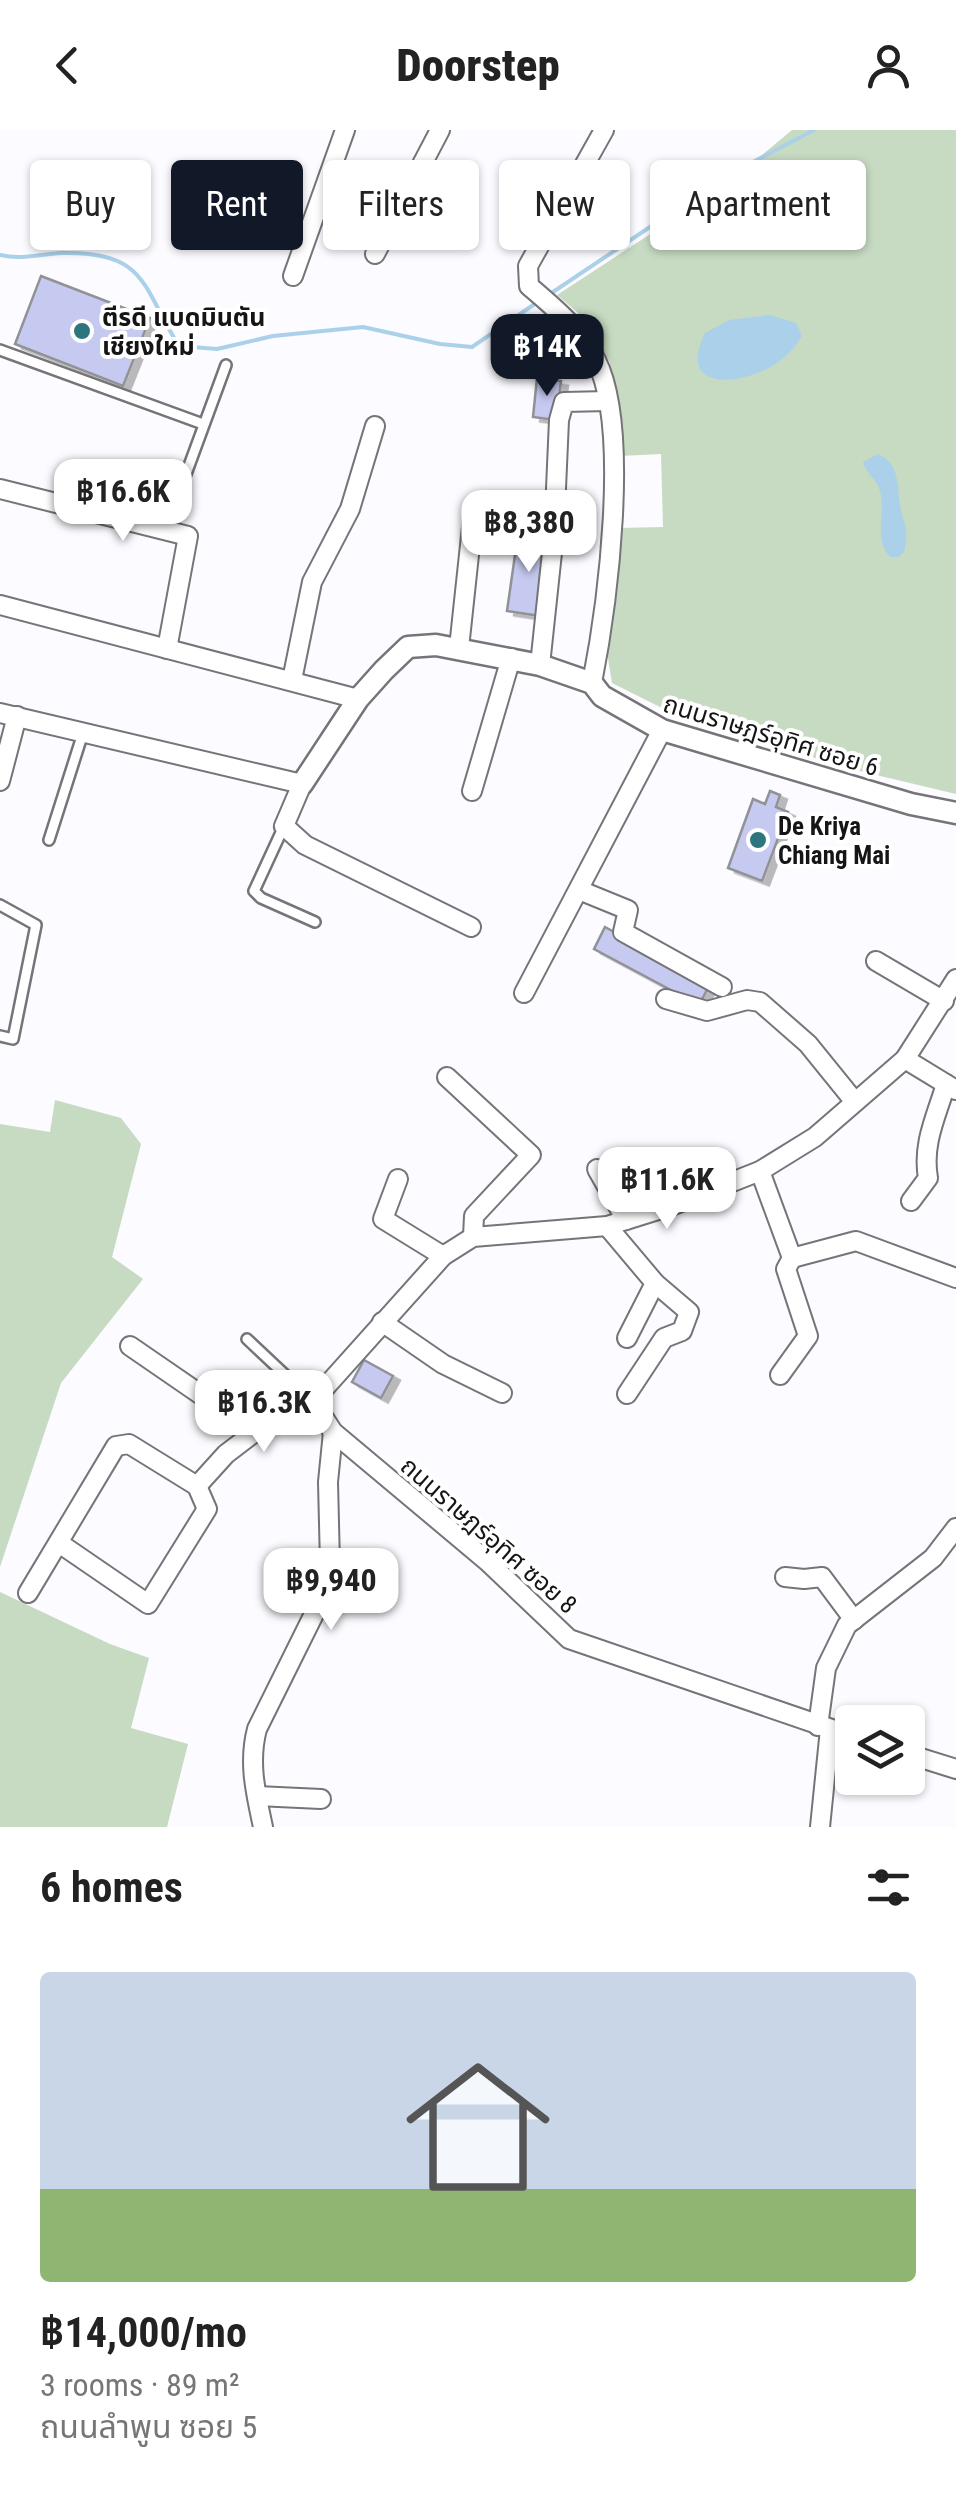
<!DOCTYPE html>
<meta charset="utf-8">
<style>
:root{--surface:#fff;--page:#f6f6f6;--text:#222;--muted:#767676;--line:#e0e0e0;--accent:#111827}
body{margin:0;font-family:"Roboto Condensed","Noto Sans Thai",sans-serif;background:var(--page);color:var(--text);height:100vh;display:flex;flex-direction:column;font-size:38px;white-space:nowrap}
*{box-sizing:border-box;margin:0}
p{font-size:32px;color:var(--muted)}
.icon{flex:none;width:55px;height:55px;fill:none;stroke:currentColor;stroke-width:2;stroke-linecap:round;stroke-linejoin:round}
.map{position:relative;height:1697px;overflow:hidden}
.sheet{display:flex;flex-direction:column;background:var(--surface);flex:1}
.sheet>*{flex:none}
.top-card{position:absolute;left:30px;top:30px;width:898px;height:90px;display:flex;gap:20px}
.tools{position:absolute;left:835px;top:1575px;display:grid;gap:20px}
.tools a{display:grid;place-items:center;width:90px;height:90px;border-radius:10px;background:var(--surface);box-shadow:0 2px 8px #0004;font-size:50px}
.price{position:absolute;translate:-50% -85px;padding:0 22px;border-radius:20px;background:#fff;color:#222;font-size:32px;line-height:65px;filter:drop-shadow(0 2px 5px #0008)}
.price::after{content:'';position:absolute;left:50%;top:60px;width:30px;height:22px;margin-left:-15px;background:inherit;clip-path:polygon(0 0,100% 0,50% 100%)}
.price.selected{background:var(--accent);color:#fff}
ul{padding:0;list-style:none}
li{display:grid;align-content:center;gap:20px;height:530px;padding:0 40px}
li+li{border-top:2px solid var(--line)}
li span{display:grid;place-items:center;height:310px;border-radius:10px;color:#555}
li>.icon{margin-inline-start:auto}
span .icon{width:180px;height:180px;fill:#fffc;stroke-width:1}
li b{font-size:42px}
h2{display:flex;justify-content:space-between;align-items:center;height:120px;padding:0 40px;font-size:42px}
.pill{padding:0 35px;border-radius:10px;background:var(--surface);box-shadow:0 2px 8px #0004;font-size:35px;line-height:90px}
.pill.selected{background:var(--accent);color:#fff}
header{display:flex;justify-content:space-between;align-items:center;height:130px;padding:0 40px;background:var(--surface);font-size:45px;font-weight:800}
.map>svg:first-child{display:block}
.green{fill:#c7dac2}
.water{fill:#aad1e9}
.lines{fill:none;stroke-linecap:round;stroke-linejoin:round}
.stream{stroke:#aad1e9;stroke-width:4}
.building{fill:#c7caf0;stroke:#919296;stroke-width:2.5;filter:url(#shadow)}
.service-casing{stroke:#757478;stroke-width:14}
.minor-casing{stroke:#757478;stroke-width:22}
.tertiary-casing{stroke:#757478;stroke-width:25}
.service{stroke:#fff;stroke-width:9}
.minor{stroke:#fff;stroke-width:18}
.tertiary{stroke:#fff;stroke-width:20}
.poi-dot{fill:#2d757f;stroke:#fff;stroke-width:4}
.labels{text-anchor:middle;stroke-width:8;stroke-linejoin:round;paint-order:stroke}
.poi-label{font-size:25px;font-weight:bold;fill:#151516;stroke:#fff;text-anchor:start}
.street-label{font-size:25px;fill:#151516;stroke:#fff}
</style>
<header><svg class="icon" aria-label="back" viewBox="0 0 24 24"><path d="M15 5l-7 7 7 7"/></svg>Doorstep<svg class="icon" aria-label="person" viewBox="0 0 24 24"><circle cx="12" cy="8" r="4"/><path d="M4 21q1-7 8-7t8 7"/></svg></header>
<div class="map">
<svg width="956" height="1697" viewBox="0 0 956 1697">
<defs>
<filter id="shadow"><feDropShadow dx="7" dy="4.5" stdDeviation="0" flood-color="#0004"/></filter>
</defs>
<rect width="100%" height="100%" fill="#fcfbff"/>
<g class="green">
<path d="M792 0H956V664L847 638 672 583 612 553 607 522 620 398 663 397 661 324 620 326 610 232 577 182 557 165 727 54Z"/>
<path d="M55 970 121 988 141 1014 112 1127 143 1149 61 1253 0 1437V994L50 1002Z"/>
<path d="M0 1462 110 1514 149 1528 131 1598 188 1614 167 1697H0Z"/>
</g>
<g class="water">
<path d="M770 185 796 193 802 206C796 215 790 223 781 230 750 255 674 266 705 203L729 190Z"/>
<path d="M878 324C900 334 897 355 900 374 903 395 910 398 904 422L898 427H890C873 409 886 384 880 361 877 349 866 344 863 332Z"/>
</g>
<g class="lines">
<g class="stream">
<path d="M0 125C23 130 40 124 62 123 148 121 142 158 179 216L217 219 273 206 363 197 440 214 472 217 539 171"/>
<path d="M547 166 726 46 814 0"/>
</g>
</g>
<g class="building">
<path d="M41 146 150 188 123 256 15 214Z"/>
<path d="M537 248 561 251 556 290 533 287Z"/>
<path d="M518 404 551 409 540 486 507 481Z"/>
<path d="M770 661 780 665 776 677 788 682 762 751 728 738 753 669 765 674Z"/>
<path d="M605 797 710 854 699 875 594 819Z"/>
<path d="M364 1230 393 1246 381 1268 352 1252Z"/>
</g>
<g class="lines">
<defs>
<g id="service">
<path d="M0 220 203 294"/>
<path d="M186 344 226 235"/>
<path d="M284 696 254 761 261 768 315 792"/>
<path d="M49 710 83 603"/>
<path d="M0 775 36 795 13 909 0 906"/>
<path d="M247 1209 313 1271"/>
</g>
<g id="minor">
<path d="M375 124 440 0"/>
<path d="M293 146 345 0"/>
<path d="M0 359 188 406 167 519"/>
<path d="M0 475 358 569"/>
<path d="M459 518 474 378"/>
<path d="M540 535 554 404 559 290 564 272 608 271"/>
<path d="M292 550 312 452 350 379 375 296"/>
<path d="M592 553C607 477 631 299 596 230 581 200 555 178 529 156L528 136 604 0"/>
<path d="M0 583 302 654 284 696 305 715 471 797"/>
<path d="M0 651 17 586"/>
<path d="M472 661 511 528"/>
<path d="M579 760 628 780 623 802 722 857"/>
<path d="M876 831 944 871"/>
<path d="M524 863 662 600"/>
<path d="M666 869 707 881 747 870 760 872 808 914 855 972"/>
<path d="M905 929 956 960"/>
<path d="M447 947 531 1025 474 1086 473 1107"/>
<path d="M597 1039 626 1090"/>
<path d="M760 1041 792 1128 856 1111 956 1148"/>
<path d="M398 1049 383 1089 443 1126"/>
<path d="M911 1071 928 1048C922 1014 936 987 946 954"/>
<path d="M607 1096 655 1153 689 1182 682 1201 664 1208 627 1264"/>
<path d="M382 1192 443 1234 502 1263"/>
<path d="M627 1208 655 1153"/>
<path d="M130 1216 255 1302"/>
<path d="M780 1245 808 1206 786 1139 792 1128"/>
<path d="M313 1271 333 1302 487 1431 569 1509 852 1606"/>
<path d="M197 1356 226 1324 255 1302 313 1271 443 1126 473 1107 607 1096 671 1076 760 1041 815 1007 905 929 956 849"/>
<path d="M785 1447 804 1449 822 1447 854 1490"/>
<path d="M28 1463 116 1316 129 1314 197 1356 207 1379 148 1474 59 1413"/>
<path d="M818 1596 826 1538 847 1495 933 1428 956 1398"/>
<path d="M908 1624 956 1639"/>
<path d="M257 1666 321 1669"/>
<path d="M263 1697C256 1664 248 1633 257 1599L317 1478 330 1434 328 1352 333 1302"/>
<path d="M820 1697 830 1599"/>
</g>
<path id="tertiary" d="M302 654 358 569 384 540 408 517 436 515 540 535 592 553 602 566 662 600 911 674 956 683"/>
</defs>
<use href="#service" class="service-casing"/>
<use href="#minor" class="minor-casing"/>
<use href="#tertiary" class="tertiary-casing"/>
<use href="#service" class="service"/>
<use href="#minor" class="minor"/>
<use href="#tertiary" class="tertiary"/>
</g>
<g class="poi-dot">
<circle cx="82" cy="201" r="10"/>
<circle cx="758" cy="710" r="10"/>
</g>
<g class="labels">
<g class="poi-label">
<text x="102" y="196">ตีรดี แบดมินตัน<tspan x="102" dy="29">เชียงใหม่</tspan></text>
<text x="778" y="705">De Kriya<tspan x="778" dy="29">Chiang Mai</tspan></text>
</g>
<g class="street-label">
<text transform="translate(771 605) rotate(17)" y="9">ถนนราษฎร์อุทิศ ซอย 6</text>
<text transform="translate(489 1405) rotate(41)" y="9">ถนนราษฎร์อุทิศ ซอย 8</text>
</g>
</g>
</svg>
<div class="tools">
<a><svg class="icon" aria-label="layers" viewBox="0 0 24 24"><path d="M12 4l9 5-9 5-9-5zM3 14l9 5 9-5"/></svg></a>
</div>
<b class="price selected" style="left:547px;top:269px">฿14K</b>
<b class="price" style="left:123px;top:414px">฿16.6K</b>
<b class="price" style="left:529px;top:445px">฿8,380</b>
<b class="price" style="left:667px;top:1102px">฿11.6K</b>
<b class="price" style="left:264px;top:1325px">฿16.3K</b>
<b class="price" style="left:331px;top:1503px">฿9,940</b>
<div class="top-card">
<a class="pill">Buy</a>
<a class="pill selected">Rent</a>
<a class="pill">Filters</a>
<a class="pill">New</a>
<a class="pill">Apartment</a>
</div>
</div>
<section class="sheet">
<h2>6 homes<svg class="icon" aria-label="filters" viewBox="0 0 24 24"><path d="M4 7h16M4 17h16"/><circle cx="9" cy="7" r="2"/><circle cx="15" cy="17" r="2"/></svg></h2>
<ul>
<li><span style="background:linear-gradient(#c9d6e8 70%,#8fb573 0)"><svg class="icon" aria-label="home" viewBox="0 0 24 24"><path d="M3 11l9-7 9 7M6 9v11h12V9"/></svg></span><div><b>฿14,000/mo</b><p>3 rooms · 89 m²</p><p>ถนนลำพูน ซอย 5</p></div></li>
</ul>
</section>
